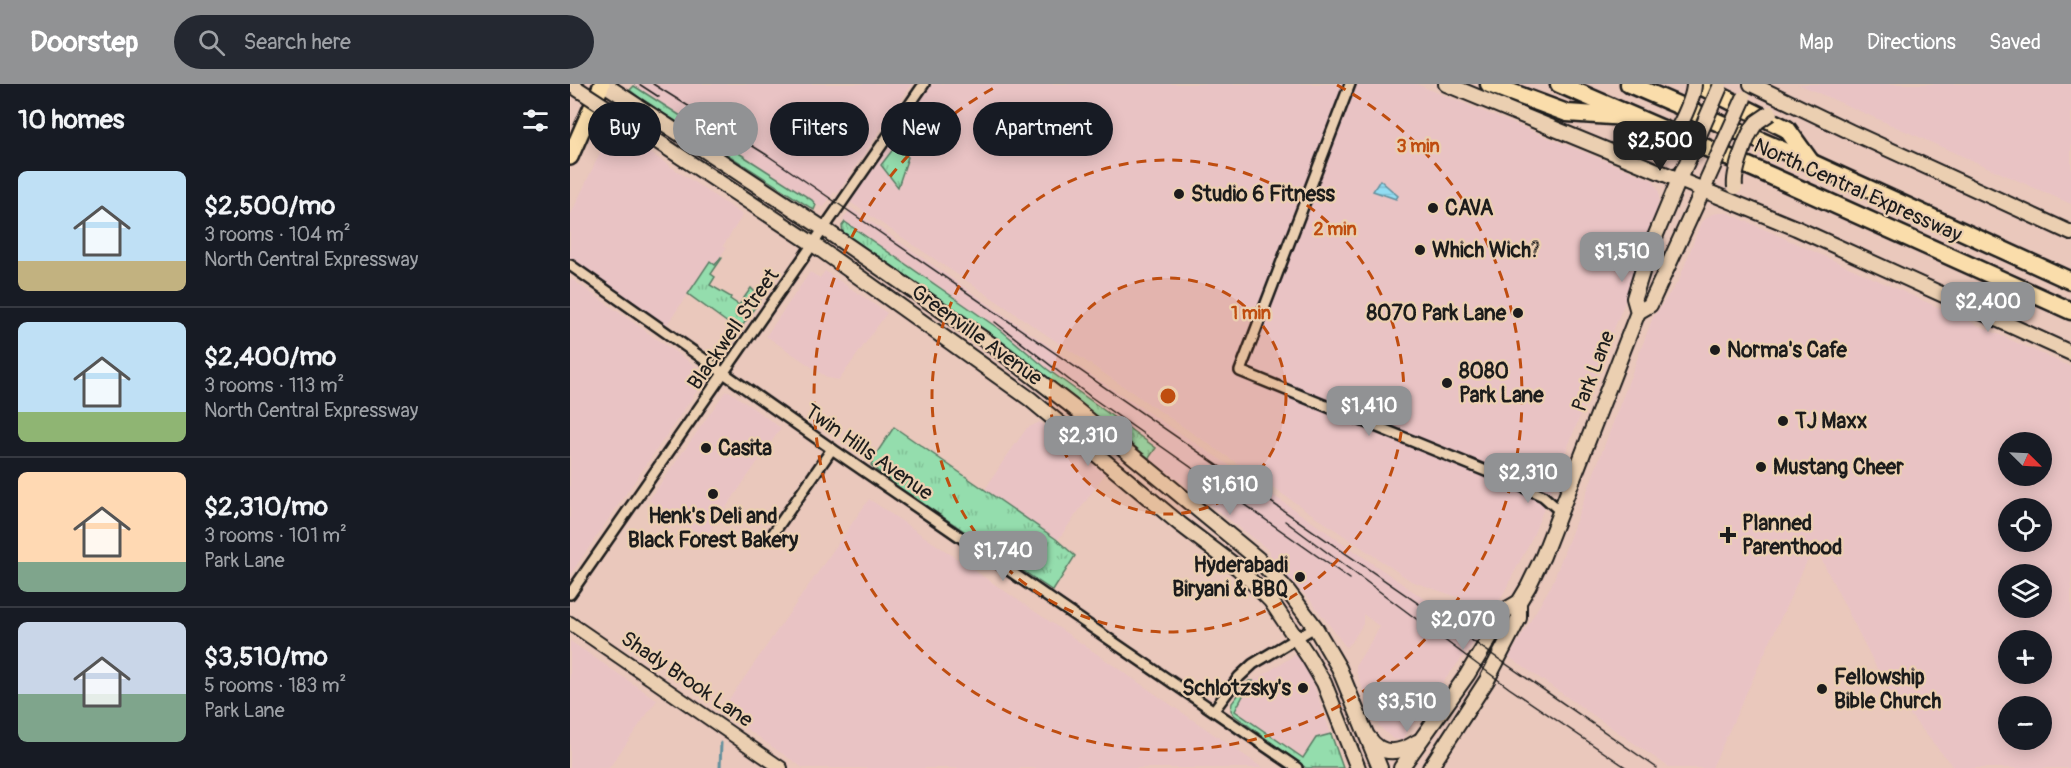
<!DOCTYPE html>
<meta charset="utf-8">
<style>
:root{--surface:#171b24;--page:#242831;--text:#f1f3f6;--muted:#9ea1a6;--line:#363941;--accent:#919294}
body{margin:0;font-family:Pangolin,sans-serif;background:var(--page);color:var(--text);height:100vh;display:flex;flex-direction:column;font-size:22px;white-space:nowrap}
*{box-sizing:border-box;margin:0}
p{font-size:20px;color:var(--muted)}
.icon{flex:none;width:33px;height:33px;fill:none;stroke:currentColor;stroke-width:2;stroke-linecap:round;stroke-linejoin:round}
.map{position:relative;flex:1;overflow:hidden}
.drawer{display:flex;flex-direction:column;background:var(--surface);width:570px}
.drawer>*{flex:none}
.hud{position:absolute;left:18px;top:18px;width:570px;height:54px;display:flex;gap:12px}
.needle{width:39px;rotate:114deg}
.fabs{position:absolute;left:1428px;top:348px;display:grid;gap:12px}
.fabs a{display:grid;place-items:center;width:54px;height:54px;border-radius:50%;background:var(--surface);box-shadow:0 3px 15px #0003;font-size:30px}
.price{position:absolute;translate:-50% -51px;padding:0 14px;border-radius:12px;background:var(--accent);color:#fff;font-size:20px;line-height:39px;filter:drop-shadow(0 2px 3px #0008)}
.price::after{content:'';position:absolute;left:50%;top:36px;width:18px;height:14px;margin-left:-9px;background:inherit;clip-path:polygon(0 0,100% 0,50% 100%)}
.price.selected{background:#222;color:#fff}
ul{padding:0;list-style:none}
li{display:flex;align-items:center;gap:18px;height:150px;padding:0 18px}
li+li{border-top:2px solid var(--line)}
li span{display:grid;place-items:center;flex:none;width:168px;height:120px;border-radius:9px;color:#555}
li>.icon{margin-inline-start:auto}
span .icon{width:72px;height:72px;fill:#fffc;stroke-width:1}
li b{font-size:26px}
h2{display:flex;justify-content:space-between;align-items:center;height:72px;padding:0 18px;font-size:26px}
.chip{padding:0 21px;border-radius:27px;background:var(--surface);box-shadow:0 3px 15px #0003;font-size:21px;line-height:54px}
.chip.selected{background:var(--accent);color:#fff}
header{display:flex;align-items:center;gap:36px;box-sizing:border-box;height:84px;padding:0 30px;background:var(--accent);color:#fff}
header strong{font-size:28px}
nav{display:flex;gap:33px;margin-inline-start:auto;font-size:21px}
.search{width:420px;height:54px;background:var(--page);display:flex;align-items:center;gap:15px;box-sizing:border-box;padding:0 21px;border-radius:33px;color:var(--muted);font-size:22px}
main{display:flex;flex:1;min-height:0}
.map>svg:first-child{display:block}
.built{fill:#e9c3c4;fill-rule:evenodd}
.grass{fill:url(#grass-tufts);stroke:#587c64;stroke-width:1.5}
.water{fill:url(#water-rules);stroke:#63909d;stroke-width:1.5}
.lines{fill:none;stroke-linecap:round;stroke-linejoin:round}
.stream{stroke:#63909d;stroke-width:3}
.minor-casing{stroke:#1c1c1c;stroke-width:14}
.tertiary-casing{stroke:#1c1c1c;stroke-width:16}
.secondary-casing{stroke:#1c1c1c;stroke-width:18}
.primary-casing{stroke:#1c1c1c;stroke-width:20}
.motorway-casing{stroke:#1c1c1c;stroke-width:21}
.minor{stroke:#ebcfb1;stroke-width:9}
.tertiary{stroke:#ebcfb1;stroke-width:12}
.secondary{stroke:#ebcfb1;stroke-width:14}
.primary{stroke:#faddab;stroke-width:15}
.motorway{stroke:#faddab;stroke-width:16}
.tram{stroke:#1c1c1c;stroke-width:1.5}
.secondary-bridge-casing{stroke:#1c1c1c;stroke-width:18;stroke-linecap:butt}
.secondary-bridge{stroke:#ebcfb1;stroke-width:14}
.ring{fill:none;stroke:#bf4d0f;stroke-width:3;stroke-dasharray:10 8}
.poi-dot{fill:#1c1c1c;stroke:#ebcfb1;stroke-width:2}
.labels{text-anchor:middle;stroke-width:4.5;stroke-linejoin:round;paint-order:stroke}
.street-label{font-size:21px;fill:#1c1c1c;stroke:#ebcfb1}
.poi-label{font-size:21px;font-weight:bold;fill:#1c1c1c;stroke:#ebcfb1;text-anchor:start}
.centre{fill:#bf4d0f;stroke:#ebcfb1;stroke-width:3}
.ring-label{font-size:18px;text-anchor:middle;font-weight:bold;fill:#bf4d0f;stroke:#ebcfb1;stroke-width:4.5;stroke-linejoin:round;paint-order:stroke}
</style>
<header>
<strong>Doorstep</strong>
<div class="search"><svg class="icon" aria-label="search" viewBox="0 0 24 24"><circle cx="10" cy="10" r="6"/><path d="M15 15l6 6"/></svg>Search here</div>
<nav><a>Map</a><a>Directions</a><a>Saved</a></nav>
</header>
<main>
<section class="drawer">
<h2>10 homes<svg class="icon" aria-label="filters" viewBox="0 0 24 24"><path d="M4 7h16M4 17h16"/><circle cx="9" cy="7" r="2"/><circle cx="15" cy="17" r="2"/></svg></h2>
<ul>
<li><span style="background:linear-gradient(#bfe0f5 75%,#c2b280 0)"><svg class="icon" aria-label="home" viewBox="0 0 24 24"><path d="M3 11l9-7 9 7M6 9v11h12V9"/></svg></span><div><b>$2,500/mo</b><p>3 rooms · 104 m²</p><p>North Central Expressway</p></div></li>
<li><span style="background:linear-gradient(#bfe0f5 75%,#8fb573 0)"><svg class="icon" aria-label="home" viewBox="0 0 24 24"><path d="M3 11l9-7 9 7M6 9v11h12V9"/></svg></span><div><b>$2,400/mo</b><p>3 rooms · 113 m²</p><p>North Central Expressway</p></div></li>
<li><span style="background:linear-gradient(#ffd9b3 75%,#7fa58c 0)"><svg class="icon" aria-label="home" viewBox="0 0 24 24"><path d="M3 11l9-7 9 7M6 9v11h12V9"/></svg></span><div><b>$2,310/mo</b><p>3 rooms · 101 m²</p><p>Park Lane</p></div></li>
<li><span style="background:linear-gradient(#c9d6e8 60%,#7fa58c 0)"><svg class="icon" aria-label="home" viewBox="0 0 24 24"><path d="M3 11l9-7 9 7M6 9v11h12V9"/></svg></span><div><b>$3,510/mo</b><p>5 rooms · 183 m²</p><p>Park Lane</p></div></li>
</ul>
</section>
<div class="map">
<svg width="1501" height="684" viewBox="0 0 1501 684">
<defs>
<pattern id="grass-tufts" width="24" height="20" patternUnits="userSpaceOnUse" patternTransform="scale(1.5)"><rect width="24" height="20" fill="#94ddad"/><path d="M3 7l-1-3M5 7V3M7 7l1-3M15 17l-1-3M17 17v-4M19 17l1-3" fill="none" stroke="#7fbd94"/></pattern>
<pattern id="water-rules" width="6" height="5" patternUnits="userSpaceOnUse" patternTransform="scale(1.5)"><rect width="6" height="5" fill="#92ddf3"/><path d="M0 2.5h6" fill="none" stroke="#7dbdd0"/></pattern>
</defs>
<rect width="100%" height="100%" fill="#eac8bc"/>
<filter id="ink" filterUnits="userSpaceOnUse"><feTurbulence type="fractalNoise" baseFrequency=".0167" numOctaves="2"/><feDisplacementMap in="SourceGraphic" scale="12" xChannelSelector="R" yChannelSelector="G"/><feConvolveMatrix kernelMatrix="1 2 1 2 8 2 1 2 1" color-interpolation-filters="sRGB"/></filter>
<g filter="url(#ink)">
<g class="built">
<path d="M62 0H342L267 110 264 108 254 123 246 121Z"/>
<path d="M362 0H846L1083 96 1089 108V118L1059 207 963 452 925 526 841 497 277 116Z"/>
<path d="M1228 0H1501V120Z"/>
<path d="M38 52 49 60 55 52 173 131 153 162 156 164 145 181 140 178 96 242 0 175V132Z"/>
<path d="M281 124 503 279 656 379 856 516 903 535 907 540 910 551 877 593 832 656 823 655 810 643 801 627 786 587V581L810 543 793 530V540L783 556 776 563 741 517 699 474 700 467 579 374 586 363 477 285 432 247 275 138 273 136Z"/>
<path d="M1148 129H1158L1501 283V684H1384L1316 602 1249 471 1237 477 1142 684H1100L939 573 982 500 1083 233 1109 196 1131 138 1142 130ZM1472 358V392H1438V358ZM1438 424H1472V458H1438ZM1438 490H1472V524H1438ZM1438 556H1472V590H1438ZM1438 622H1472V656H1438Z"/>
<path d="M255 187 317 229 269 296 258 294 196 252 240 188 250 194Z"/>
<path d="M0 194 138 291 0 491Z"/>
<path d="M159 307 211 344 135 454 79 416 155 308Z"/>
<path d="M470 338 535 390 488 456 414 407 434 376 457 344Z"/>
<path d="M299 415 476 535 693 684H233L151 627Z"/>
<path d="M0 557 87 616 39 684H0Z"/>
<path d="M725 571 730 574 741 593 761 650 746 654 734 674 665 627 676 606 683 597Z"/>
</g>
<g class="grass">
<path d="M64 2 242 116 246 121 244 126 71 15 60 6Z"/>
<path d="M324 64 328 65 338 73 328 103 311 81Z"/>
<path d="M275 138 432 247 477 285 586 364 579 374 441 264 273 148 272 142Z"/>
<path d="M151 173 152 174 141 190 145 193 140 201 161 213 160 215 169 221 181 204 191 214 169 247 118 210 140 177 145 181Z"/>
<path d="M324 343 486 455 505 472 483 507 318 396 301 381 304 373Z"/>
<path d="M679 597H683L676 606 665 627 733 674 746 654 761 650 773 684H736L664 631 661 626 662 619Z"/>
</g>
<path class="water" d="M810 96 828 112 826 115 803 107Z"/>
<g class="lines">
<path class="stream" d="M150 684 151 659"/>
<defs>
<g id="minor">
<path d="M780 0 670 287 938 396 973 412 990 427"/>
<path d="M0 181 262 365 727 684"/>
<path d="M200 454 262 365"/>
<path d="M0 510 354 0"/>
<path d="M644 626 669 593 683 580 745 543"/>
</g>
<path id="tertiary" d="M0 539 211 684"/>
<g id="secondary">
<path d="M34 0 254 145 425 263 503 323 688 475 717 506 745 543 769 584 810 684"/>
<path d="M876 0 1226 144 1501 269"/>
<path d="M1181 0 1281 48 1501 149"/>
<path d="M43 28 243 160 460 315 610 440 668 484 701 517 738 572 754 599 788 684"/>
<path d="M1068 228 1080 221 1137 97"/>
<path d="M799 654C812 673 830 669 847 658"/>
<path d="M831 684 897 591 937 525 949 518 958 503 973 472 1068 228 1064 214 1077 172 1113 86"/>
<path d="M860 684 917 596 949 534V518"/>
</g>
<path id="primary" d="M0 73 32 0"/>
<g id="motorway">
<path d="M919 0 997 29 1056 33"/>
<path d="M989 0 1199 91 1501 227"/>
<path d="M1059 0 1240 78 1501 197"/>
<path d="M1127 0 1217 45 1240 77"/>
</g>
</defs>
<use href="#minor" class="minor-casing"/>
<use href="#tertiary" class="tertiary-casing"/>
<use href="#secondary" class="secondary-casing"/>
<use href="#primary" class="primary-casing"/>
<use href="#motorway" class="motorway-casing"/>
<use href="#minor" class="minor"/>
<use href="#tertiary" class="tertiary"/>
<use href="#secondary" class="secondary"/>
<use href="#primary" class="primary"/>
<use href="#motorway" class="motorway"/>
<g class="tram">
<path d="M69 0 89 13"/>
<path d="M83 0 197 71 270 121 1087 684"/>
<path d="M425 238 521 313 780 495"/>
<path d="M715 437 939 604 1057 684"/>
</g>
<defs>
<g id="secondary-bridge">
<path d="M0 0 43 28"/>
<path d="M1094 67C1104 55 1124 16 1124 0"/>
<path d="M1115 83 1150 3"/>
<path d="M1137 96 1174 14"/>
<path d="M1165 103C1163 89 1177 49 1187 38 1191 35 1196 32 1200 29"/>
</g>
</defs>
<use href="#secondary-bridge" class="secondary-bridge-casing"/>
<use href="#secondary-bridge" class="secondary-bridge"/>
</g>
</g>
<circle cx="598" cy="312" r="118" fill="#bf4d0f" fill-opacity=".12"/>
<g class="ring">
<circle cx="598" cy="312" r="118"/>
<circle cx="598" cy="312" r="236"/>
<path d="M767 1A354 354 0 1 1 429 1"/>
</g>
<g class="poi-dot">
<circle cx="609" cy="110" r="6"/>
<circle cx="863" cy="124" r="6"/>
<circle cx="850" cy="166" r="6"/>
<circle cx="948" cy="229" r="6"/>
<circle cx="1145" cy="266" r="6"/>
<circle cx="877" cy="299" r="6"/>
<circle cx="1213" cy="337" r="6"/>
<circle cx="136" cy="364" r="6"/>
<circle cx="1191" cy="383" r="6"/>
<circle cx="143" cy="410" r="6"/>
<path d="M1155 442h6v6h6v6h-6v6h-6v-6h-6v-6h6z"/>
<circle cx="730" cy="493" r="6"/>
<circle cx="733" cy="604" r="6"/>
<circle cx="1252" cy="605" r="6"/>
</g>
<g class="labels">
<g class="street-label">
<text transform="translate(1288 106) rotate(24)" y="7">North Central Expressway</text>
<text transform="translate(163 245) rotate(-55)" y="7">Blackwell Street</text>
<text transform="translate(407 251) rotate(36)" y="7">Greenville Avenue</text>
<text transform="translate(1023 287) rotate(-69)" y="7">Park Lane</text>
<text transform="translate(299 368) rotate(35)" y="7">Twin Hills Avenue</text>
<text transform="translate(117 595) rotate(34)" y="7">Shady Brook Lane</text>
</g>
<g class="poi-label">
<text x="621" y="117">Studio 6 Fitness</text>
<text x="875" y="131">CAVA</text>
<text x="862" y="173">Which Wich?</text>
<text x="936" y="236" text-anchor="end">8070 Park Lane</text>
<text x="1157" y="273">Norma's Cafe</text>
<text x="889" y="294">8080<tspan x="889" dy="24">Park Lane</tspan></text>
<text x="1225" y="344">TJ Maxx</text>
<text x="148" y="371">Casita</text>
<text x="1203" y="390">Mustang Cheer</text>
<text x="143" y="439" text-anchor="middle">Henk's Deli and<tspan x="143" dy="24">Black Forest Bakery</tspan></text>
<text x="1172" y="446">Planned<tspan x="1172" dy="24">Parenthood</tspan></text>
<text x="718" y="488" text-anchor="end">Hyderabadi<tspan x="718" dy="24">Biryani &amp; BBQ</tspan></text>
<text x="1264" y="600">Fellowship<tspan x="1264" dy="24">Bible Church</tspan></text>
<text x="721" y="611" text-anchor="end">Schlotzsky's</text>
</g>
</g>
<circle cx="598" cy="312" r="9" class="centre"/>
<g class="ring-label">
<text x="848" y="68">3 min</text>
<text x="765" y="151">2 min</text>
<text x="681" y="235">1 min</text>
</g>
</svg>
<div class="fabs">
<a><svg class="needle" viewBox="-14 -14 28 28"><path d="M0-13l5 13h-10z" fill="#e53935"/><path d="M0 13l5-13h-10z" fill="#9ea1a6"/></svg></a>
<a><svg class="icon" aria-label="locate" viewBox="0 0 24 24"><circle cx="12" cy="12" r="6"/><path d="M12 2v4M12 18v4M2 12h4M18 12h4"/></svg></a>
<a><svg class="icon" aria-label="layers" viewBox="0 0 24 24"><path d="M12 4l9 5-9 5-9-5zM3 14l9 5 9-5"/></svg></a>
<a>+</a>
<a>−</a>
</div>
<b class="price selected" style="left:1090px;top:88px">$2,500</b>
<b class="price" style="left:1052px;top:199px">$1,510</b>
<b class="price" style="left:1418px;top:249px">$2,400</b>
<b class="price" style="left:799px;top:353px">$1,410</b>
<b class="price" style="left:518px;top:383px">$2,310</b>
<b class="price" style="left:958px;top:420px">$2,310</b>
<b class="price" style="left:660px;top:432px">$1,610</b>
<b class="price" style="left:433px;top:498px">$1,740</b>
<b class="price" style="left:893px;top:567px">$2,070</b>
<b class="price" style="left:837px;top:649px">$3,510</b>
<div class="hud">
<a class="chip">Buy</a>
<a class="chip selected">Rent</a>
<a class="chip">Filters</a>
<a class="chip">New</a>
<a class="chip">Apartment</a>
</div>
</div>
</main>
